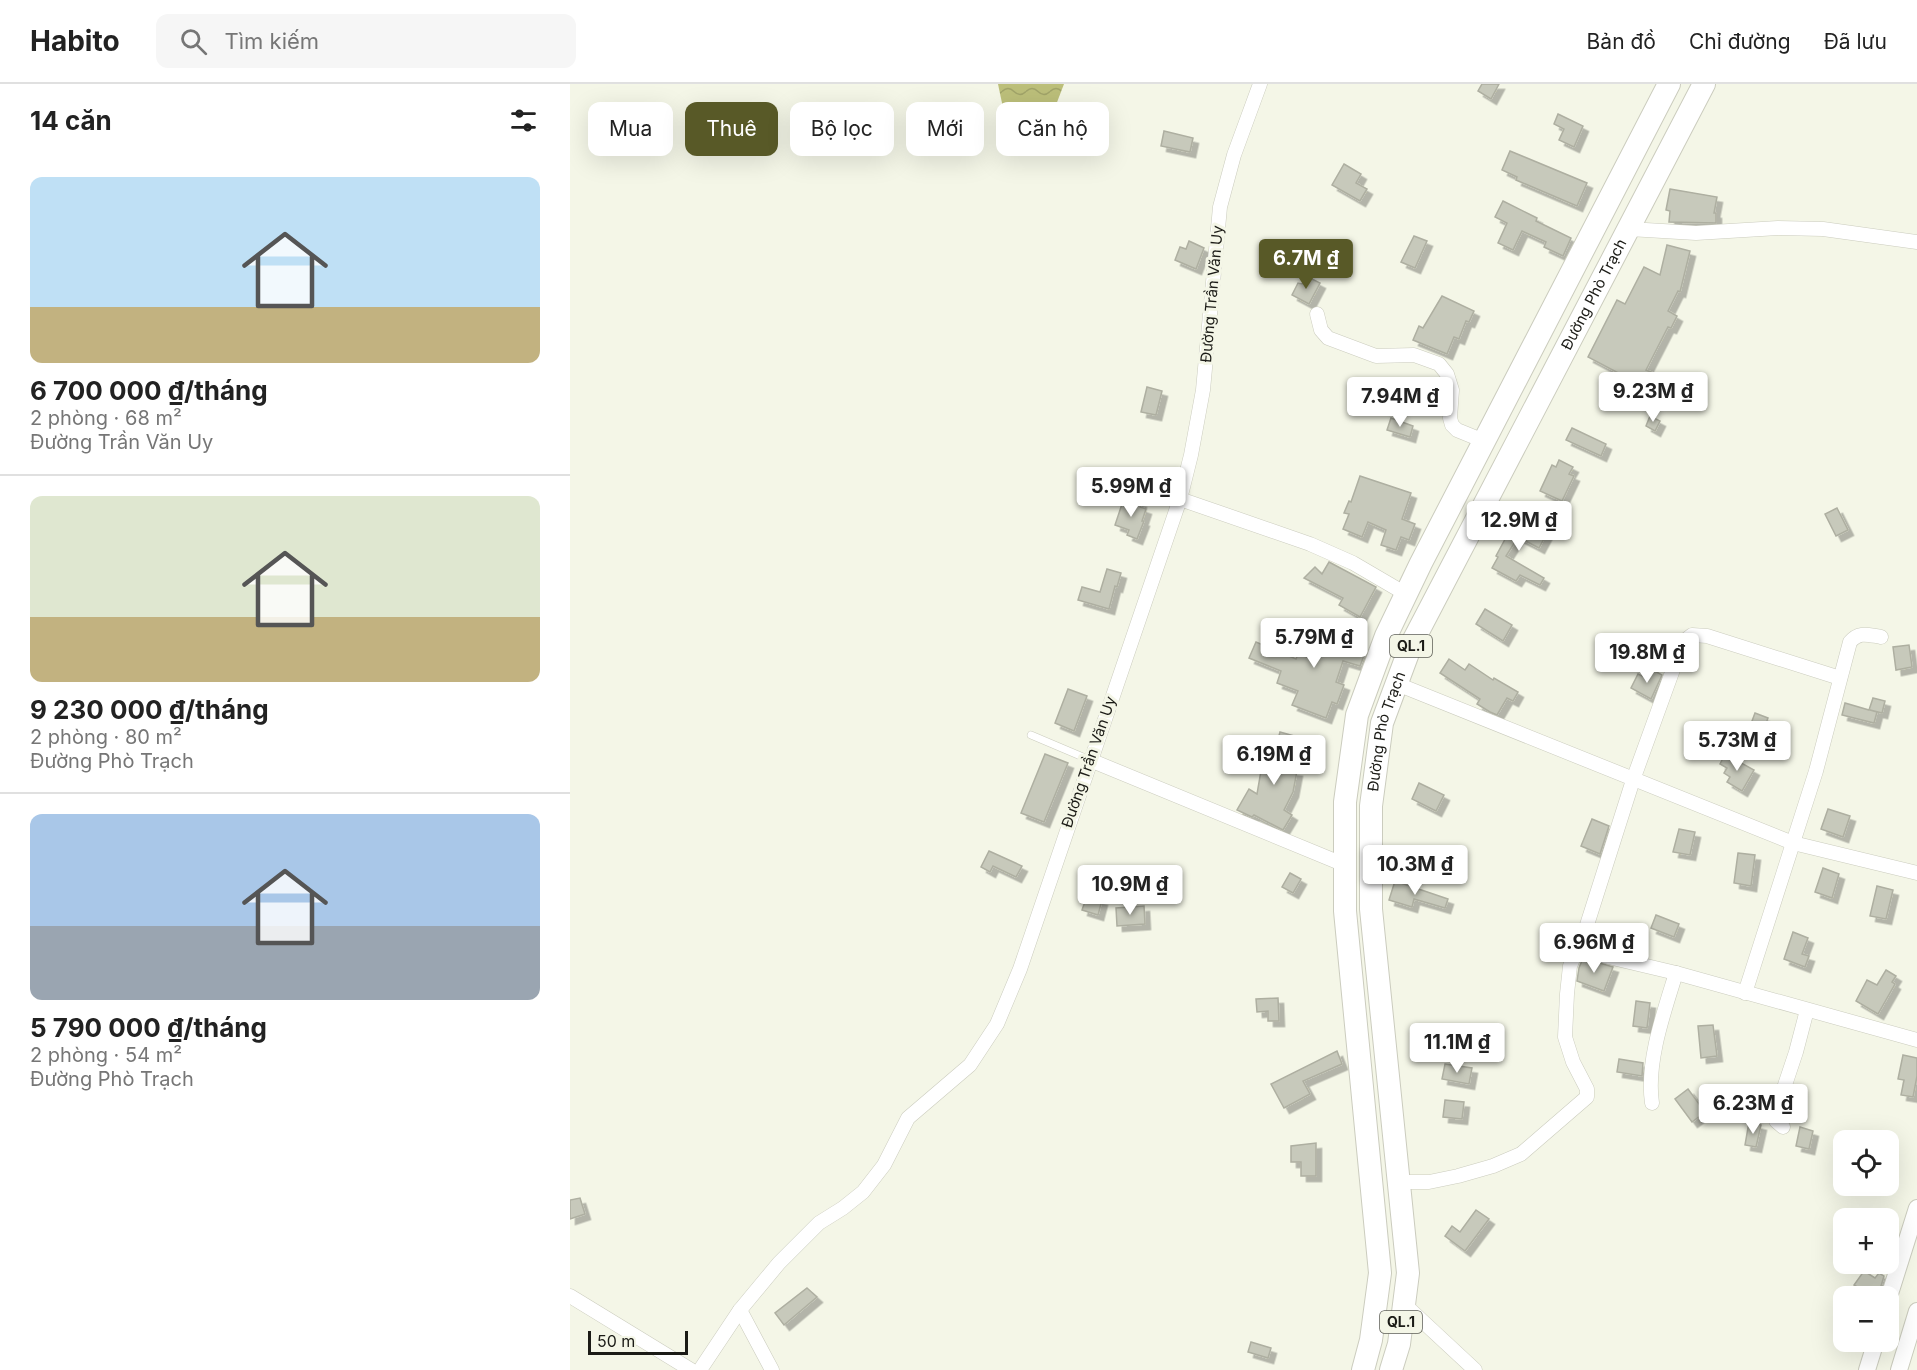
<!DOCTYPE html>
<html lang="vi">
<meta charset="utf-8">
<style>
:root{--surface:#fff;--page:#f6f6f6;--text:#222;--muted:#767676;--line:#e0e0e0;--accent:#585927}
body{margin:0;font-family:Inter,sans-serif;background:var(--page);color:var(--text);height:100vh;display:flex;flex-direction:column;font-size:22px;white-space:nowrap}
*{box-sizing:border-box;margin:0}
p{font-size:20px;color:var(--muted)}
.icon{flex:none;width:33px;height:33px;fill:none;stroke:currentColor;stroke-width:2;stroke-linecap:round;stroke-linejoin:round}
.map{position:relative;flex:1;overflow:hidden}
.drawer{display:flex;flex-direction:column;background:var(--surface);width:570px}
.drawer>*{flex:none}
.top-card{position:absolute;left:18px;top:18px;width:570px;height:54px;display:flex;gap:12px}
.buttons{position:absolute;left:1263px;top:1046px;display:grid;gap:12px}
.buttons a{display:grid;place-items:center;width:66px;height:66px;border-radius:12px;background:var(--surface);box-shadow:0 6px 24px #0002;font-size:30px}
.scale{position:absolute;left:18px;bottom:15px;width:100px;box-sizing:border-box;padding-left:6px;border:3px solid #1b1b16;border-top:0;font-size:16px;line-height:21px;white-space:nowrap;color:#1b1b16;-webkit-text-stroke:4px #f4f6e7;paint-order:stroke}
.price{position:absolute;translate:-50% -51px;padding:0 14px;border-radius:6px;background:#fff;color:#222;font-size:20px;line-height:39px;filter:drop-shadow(0 2px 3px #0008)}
.price::after{content:'';position:absolute;left:50%;top:36px;width:18px;height:14px;margin-left:-9px;background:inherit;clip-path:polygon(0 0,100% 0,50% 100%)}
.price.selected{background:var(--accent);color:#fff}
ul{padding:0;list-style:none}
li{display:grid;align-content:center;gap:12px;height:318px;padding:0 30px}
li+li{border-top:2px solid var(--line)}
li span{display:grid;place-items:center;height:186px;border-radius:12px;color:#555}
li>.icon{margin-inline-start:auto}
span .icon{width:108px;height:108px;fill:#fffc;stroke-width:1}
li b{font-size:26px}
h2{display:flex;justify-content:space-between;align-items:center;height:72px;padding:0 30px;font-size:26px}
.tag{padding:0 21px;border-radius:12px;background:var(--surface);box-shadow:0 6px 24px #0002;font-size:21px;line-height:54px}
.tag.selected{background:var(--accent);color:#fff}
header{display:flex;align-items:center;gap:36px;box-sizing:border-box;height:84px;padding:0 30px;background:var(--surface);border-bottom:2px solid var(--line)}
header strong{font-size:28px}
nav{display:flex;gap:33px;margin-inline-start:auto;font-size:21px}
.search{width:420px;height:54px;background:var(--page);display:flex;align-items:center;gap:15px;box-sizing:border-box;padding:0 21px;border-radius:12px;color:var(--muted);font-size:22px}
main{display:flex;flex:1;min-height:0}
.map>svg:first-child{display:block}
.water{fill:url(#water-waves)}
.building{fill:#c7c9bb;stroke:#aeafa1;stroke-width:1.5;filter:url(#shadow)}
.lines{fill:none;stroke-linecap:round;stroke-linejoin:round}
.service-casing{stroke:#cbccbe;stroke-width:8}
.minor-casing{stroke:#cbccbe;stroke-width:15}
.tertiary-casing{stroke:#cbccbe;stroke-width:18}
.trunk-casing{stroke:#cbccbe;stroke-width:24}
.service{stroke:#fff;stroke-width:7}
.minor{stroke:#fff;stroke-width:14}
.tertiary{stroke:#fff;stroke-width:16}
.trunk{stroke:#fff;stroke-width:22}
.labels{text-anchor:middle;stroke-width:6;stroke-linejoin:round;paint-order:stroke}
.shield{fill:#f4f6e7;stroke:#5c5d55;stroke-width:1.5}
.shield-label{font-size:14px;font-weight:bold;fill:#1b1b16}
.street-label{font-size:15px;fill:#1b1b16;stroke:#f4f6e7}
</style>
<header>
<strong>Habito</strong>
<div class="search"><svg class="icon" aria-label="search" viewBox="0 0 24 24"><circle cx="10" cy="10" r="6"/><path d="M15 15l6 6"/></svg>Tìm kiếm</div>
<nav><a>Bản đồ</a><a>Chỉ đường</a><a>Đã lưu</a></nav>
</header>
<main>
<section class="drawer">
<h2>14 căn<svg class="icon" aria-label="filters" viewBox="0 0 24 24"><path d="M4 7h16M4 17h16"/><circle cx="9" cy="7" r="2"/><circle cx="15" cy="17" r="2"/></svg></h2>
<ul>
<li><span style="background:linear-gradient(#bfe0f5 70%,#c2b280 0)"><svg class="icon" aria-label="home" viewBox="0 0 24 24"><path d="M3 11l9-7 9 7M6 9v11h12V9"/></svg></span><div><b>6 700 000 ₫/tháng</b><p>2 phòng · 68 m²</p><p>Đường Trần Văn Uy</p></div></li>
<li><span style="background:linear-gradient(#dfe7d0 65%,#c2b280 0)"><svg class="icon" aria-label="home" viewBox="0 0 24 24"><path d="M3 11l9-7 9 7M6 9v11h12V9"/></svg></span><div><b>9 230 000 ₫/tháng</b><p>2 phòng · 80 m²</p><p>Đường Phò Trạch</p></div></li>
<li><span style="background:linear-gradient(#a9c7e8 60%,#9aa5b1 0)"><svg class="icon" aria-label="home" viewBox="0 0 24 24"><path d="M3 11l9-7 9 7M6 9v11h12V9"/></svg></span><div><b>5 790 000 ₫/tháng</b><p>2 phòng · 54 m²</p><p>Đường Phò Trạch</p></div></li>
</ul>
</section>
<div class="map">
<svg width="1347" height="1286" viewBox="0 0 1347 1286">
<defs>
<pattern id="water-waves" width="16" height="10" patternUnits="userSpaceOnUse" patternTransform="scale(1.5)"><rect width="16" height="10" fill="#bcbf7a"/><path d="M0 5q4-4 8 0t8 0" fill="none" stroke="#a1a469"/></pattern>
<filter id="shadow"><feDropShadow dx="5.5" dy="5.5" stdDeviation="0" flood-color="#0004"/></filter>
</defs>
<rect width="100%" height="100%" fill="#f4f6e7"/>
<path class="water" d="M428 0H494L476 47 450 49 436 38Z"/>
<g class="building">
<path d="M912 0H929L921 15 908 7Z"/>
<path d="M988 30 1013 42 1004 63 989 56 994 45 984 40Z"/>
<path d="M594 47 623 54 620 68 591 62Z"/>
<path d="M940 67 1017 99 1007 122 946 96 947 93 932 86Z"/>
<path d="M774 80 791 90 786 99 797 105 790 117 762 101Z"/>
<path d="M1100 105 1147 113 1144 129H1146V139L1099 138 1100 127 1096 126Z"/>
<path d="M933 117 967 134 966 137 1001 154 993 172 974 163 976 158 952 147 943 166 928 159 937 139 925 133Z"/>
<path d="M844 152 857 157 845 184 831 178Z"/>
<path d="M619 157 634 164 626 185 605 176 610 163 616 165Z"/>
<path d="M1097 161 1120 167 1110 208 1108 207 1098 227 1107 232 1101 244 1098 243 1076 286 1115 302 1109 315 1070 298 1069 300 1018 273 1047 216 1055 220 1074 183 1090 191Z"/>
<path d="M736 192 750 199 739 220 722 211 728 199 732 200Z"/>
<path d="M872 212 904 227 899 238 896 237 889 255 884 253 877 270 843 256 849 242 853 244Z"/>
<path d="M577 303 592 307 586 331 571 328Z"/>
<path d="M1080 332 1090 337 1085 347 1076 342Z"/>
<path d="M821 334 843 342 840 353 817 346Z"/>
<path d="M1002 344 1036 360 1031 372 996 356Z"/>
<path d="M989 376 1003 383 999 390 1004 392 992 417 970 407 982 381 986 383Z"/>
<path d="M790 392 841 409 832 435 845 440 839 456 831 453 826 466 811 461 816 446 798 438 792 453 773 445 779 430 774 429 779 417 781 418Z"/>
<path d="M557 414 571 418 570 423 576 425 572 437H574L567 455 557 451 559 446 545 441 552 420 554 421Z"/>
<path d="M1267 424 1278 446 1266 452 1255 430Z"/>
<path d="M946 435 966 446 968 442 978 447 969 464 948 453 936 472 974 494 970 501 950 491 946 497 922 484 928 473 926 472Z"/>
<path d="M759 478 806 503 790 533 769 521 773 514 734 494 745 483 752 490Z"/>
<path d="M537 485 551 489 547 503 545 502 539 525 508 516 512 503 530 508Z"/>
<path d="M915 525 942 541 933 557 906 540Z"/>
<path d="M746 540 789 556 785 566 795 569 790 582 773 577 766 598 774 601 767 620 762 618 756 634 722 621 728 607 707 599 711 587 679 574 686 558 726 575 728 570 737 573Z"/>
<path d="M1339 561 1342 583 1326 586 1323 563Z"/>
<path d="M879 575 895 586 899 580 923 596 924 594 948 608 943 617 937 614 927 631 920 628 907 620 910 615 870 589Z"/>
<path d="M1083 586 1092 591 1081 615 1061 604 1068 590 1078 595Z"/>
<path d="M498 605 517 612 504 647 485 639Z"/>
<path d="M1303 614 1315 617 1312 629 1300 626 1307 628 1304 639 1272 631 1275 619 1299 626Z"/>
<path d="M1185 629 1198 634 1190 656 1193 657 1189 667 1173 661Z"/>
<path d="M710 648 728 653 720 686 727 687 723 708 714 726 722 731 713 746 684 731 682 733 667 726 679 705 687 710 692 681 701 682Z"/>
<path d="M475 670 498 679 474 738 451 729Z"/>
<path d="M1155 670 1184 686 1172 707 1157 698 1160 693 1154 689 1157 684 1150 680Z"/>
<path d="M849 699 874 711 866 727 842 715Z"/>
<path d="M1258 725 1280 732 1273 753 1251 745Z"/>
<path d="M1022 735 1039 742 1030 770 1011 762Z"/>
<path d="M1109 745 1125 748 1120 771 1103 768Z"/>
<path d="M419 767 452 782 446 793 423 782 420 788 411 783Z"/>
<path d="M1168 769 1185 771 1181 802 1164 799Z"/>
<path d="M1253 784 1269 790 1262 814 1245 808Z"/>
<path d="M720 789 731 795 723 809 712 803Z"/>
<path d="M825 797 878 815 875 824 844 815 842 823 819 816Z"/>
<path d="M1307 802 1323 806 1316 835 1300 832Z"/>
<path d="M517 812 532 816 528 831 512 826Z"/>
<path d="M574 822 575 840 547 842 546 824Z"/>
<path d="M1086 831 1109 840 1104 853 1081 844Z"/>
<path d="M1223 848 1238 854 1232 870 1239 872 1235 883 1214 875Z"/>
<path d="M1013 874 1043 883 1034 907 1007 897 1009 884Z"/>
<path d="M1316 886 1326 892 1322 898 1325 900 1308 930 1286 917 1297 896 1307 901Z"/>
<path d="M708 914 709 937H698V927L687 928 686 915Z"/>
<path d="M1066 917 1080 919 1077 944 1063 942Z"/>
<path d="M1143 941 1147 972 1131 974 1128 942Z"/>
<path d="M767 967 772 980 733 997 740 1010 714 1024 701 1000Z"/>
<path d="M1333 971 1347 974V992L1343 1013 1331 1011 1334 996 1328 995Z"/>
<path d="M1049 975 1073 979 1072 992 1047 988Z"/>
<path d="M875 980 902 984 899 1000 872 995Z"/>
<path d="M1118 1005 1135 1028 1122 1038 1105 1015Z"/>
<path d="M875 1016 894 1018 892 1035 873 1033Z"/>
<path d="M1179 1038 1191 1041 1186 1063 1175 1061Z"/>
<path d="M1230 1043 1243 1047 1239 1065 1226 1062Z"/>
<path d="M746 1059V1092H731V1078H721V1062Z"/>
<path d="M10 1114 15 1130 0 1135V1116Z"/>
<path d="M906 1126 919 1135 895 1167 875 1152 882 1142 890 1148Z"/>
<path d="M1294 1187 1305 1194 1309 1189 1314 1192 1308 1212H1301L1284 1201Z"/>
<path d="M237 1204 247 1213 214 1241 205 1229Z"/>
<path d="M681 1258 701 1264 698 1274 678 1268Z"/>
</g>
<g class="lines">
<defs>
<path id="service" d="M461 651 520 676"/>
<g id="minor">
<path d="M1059 145 1126 149 1208 144 1253 145 1347 158"/>
<path d="M747 230 751 246 758 254 806 272 844 271 869 280 877 290 882 306 880 334 882 341 887 346 914 357"/>
<path d="M610 415 740 460 783 479 836 510"/>
<path d="M827 600 1223 759 1347 789"/>
<path d="M520 676 775 781"/>
<path d="M1008 862 1030 871 1106 889 1347 956"/>
<path d="M1175 909 1246 687 1280 558C1289 547 1298 551 1311 553"/>
<path d="M1082 1019C1076 978 1094 928 1106 889"/>
<path d="M1213 1043 1206 1037V1028L1226 968 1237 926"/>
<path d="M829 1098H859L888 1092 923 1082 951 1070 1017 1013V1005L1003 978 995 953 997 910 1000 882 1016 844 1063 696 1113 558 1122 551 1137 552 1270 594"/>
<path d="M0 1212 121 1286"/>
<path d="M834 1220 905 1286"/>
<path d="M170 1226 202 1286"/>
<path d="M130 1286 170 1226 209 1179 249 1139 273 1124 293 1108 314 1081 338 1034 400 981 427 940 450 885 610 415 621 371 633 306 650 123 664 71 690 0"/>
</g>
<g id="tertiary">
<path d="M1318 1216 1347 1124"/>
<path d="M1297 1286 1306 1257"/>
<path d="M1329 1286 1347 1227"/>
</g>
<g id="trunk">
<path d="M793 1286 801 1256 810 1189 775 827V718L787 631 816 552 851 479 1099 0"/>
<path id="s1" d="M821 1286 829 1260 838 1189 801 825V722L812 639 841 561 1134 0"/>
</g>
</defs>
<use href="#service" class="service-casing"/>
<use href="#minor" class="minor-casing"/>
<use href="#tertiary" class="tertiary-casing"/>
<use href="#trunk" class="trunk-casing"/>
<use href="#service" class="service"/>
<use href="#minor" class="minor"/>
<use href="#tertiary" class="tertiary"/>
<use href="#trunk" class="trunk"/>
</g>
<g class="labels">
<g class="shield">
<rect x="820" y="551" width="42" height="22" rx="4.5"/>
<rect x="810" y="1227" width="42" height="22" rx="4.5"/>
</g>
<g class="shield-label">
<text x="841" y="567">QL.1</text>
<text x="831" y="1243">QL.1</text>
</g>
<g class="street-label">
<text transform="translate(642 210) rotate(-85)" y="5">Đường Trần Văn Uy</text>
<text dy="5" stroke="none"><textPath href="#s1" startOffset="1130">Đường Phò Trạch</textPath></text>
<text dy="5" stroke="none"><textPath href="#s1" startOffset="644">Đường Phò Trạch</textPath></text>
<text transform="translate(519 678) rotate(-71)" y="5">Đường Trần Văn Uy</text>
</g>
</g>
</svg>
<div class="buttons">
<a><svg class="icon" aria-label="locate" viewBox="0 0 24 24"><circle cx="12" cy="12" r="6"/><path d="M12 2v4M12 18v4M2 12h4M18 12h4"/></svg></a>
<a>+</a>
<a>−</a>
</div>
<div class="scale">50 m</div>
<b class="price selected" style="left:736px;top:206px">6.7M ₫</b>
<b class="price" style="left:1083px;top:339px">9.23M ₫</b>
<b class="price" style="left:830px;top:344px">7.94M ₫</b>
<b class="price" style="left:561px;top:434px">5.99M ₫</b>
<b class="price" style="left:949px;top:468px">12.9M ₫</b>
<b class="price" style="left:744px;top:585px">5.79M ₫</b>
<b class="price" style="left:1077px;top:600px">19.8M ₫</b>
<b class="price" style="left:1167px;top:688px">5.73M ₫</b>
<b class="price" style="left:704px;top:702px">6.19M ₫</b>
<b class="price" style="left:845px;top:812px">10.3M ₫</b>
<b class="price" style="left:560px;top:832px">10.9M ₫</b>
<b class="price" style="left:1024px;top:890px">6.96M ₫</b>
<b class="price" style="left:887px;top:990px">11.1M ₫</b>
<b class="price" style="left:1183px;top:1051px">6.23M ₫</b>
<div class="top-card">
<a class="tag">Mua</a>
<a class="tag selected">Thuê</a>
<a class="tag">Bộ lọc</a>
<a class="tag">Mới</a>
<a class="tag">Căn hộ</a>
</div>
</div>
</main>
